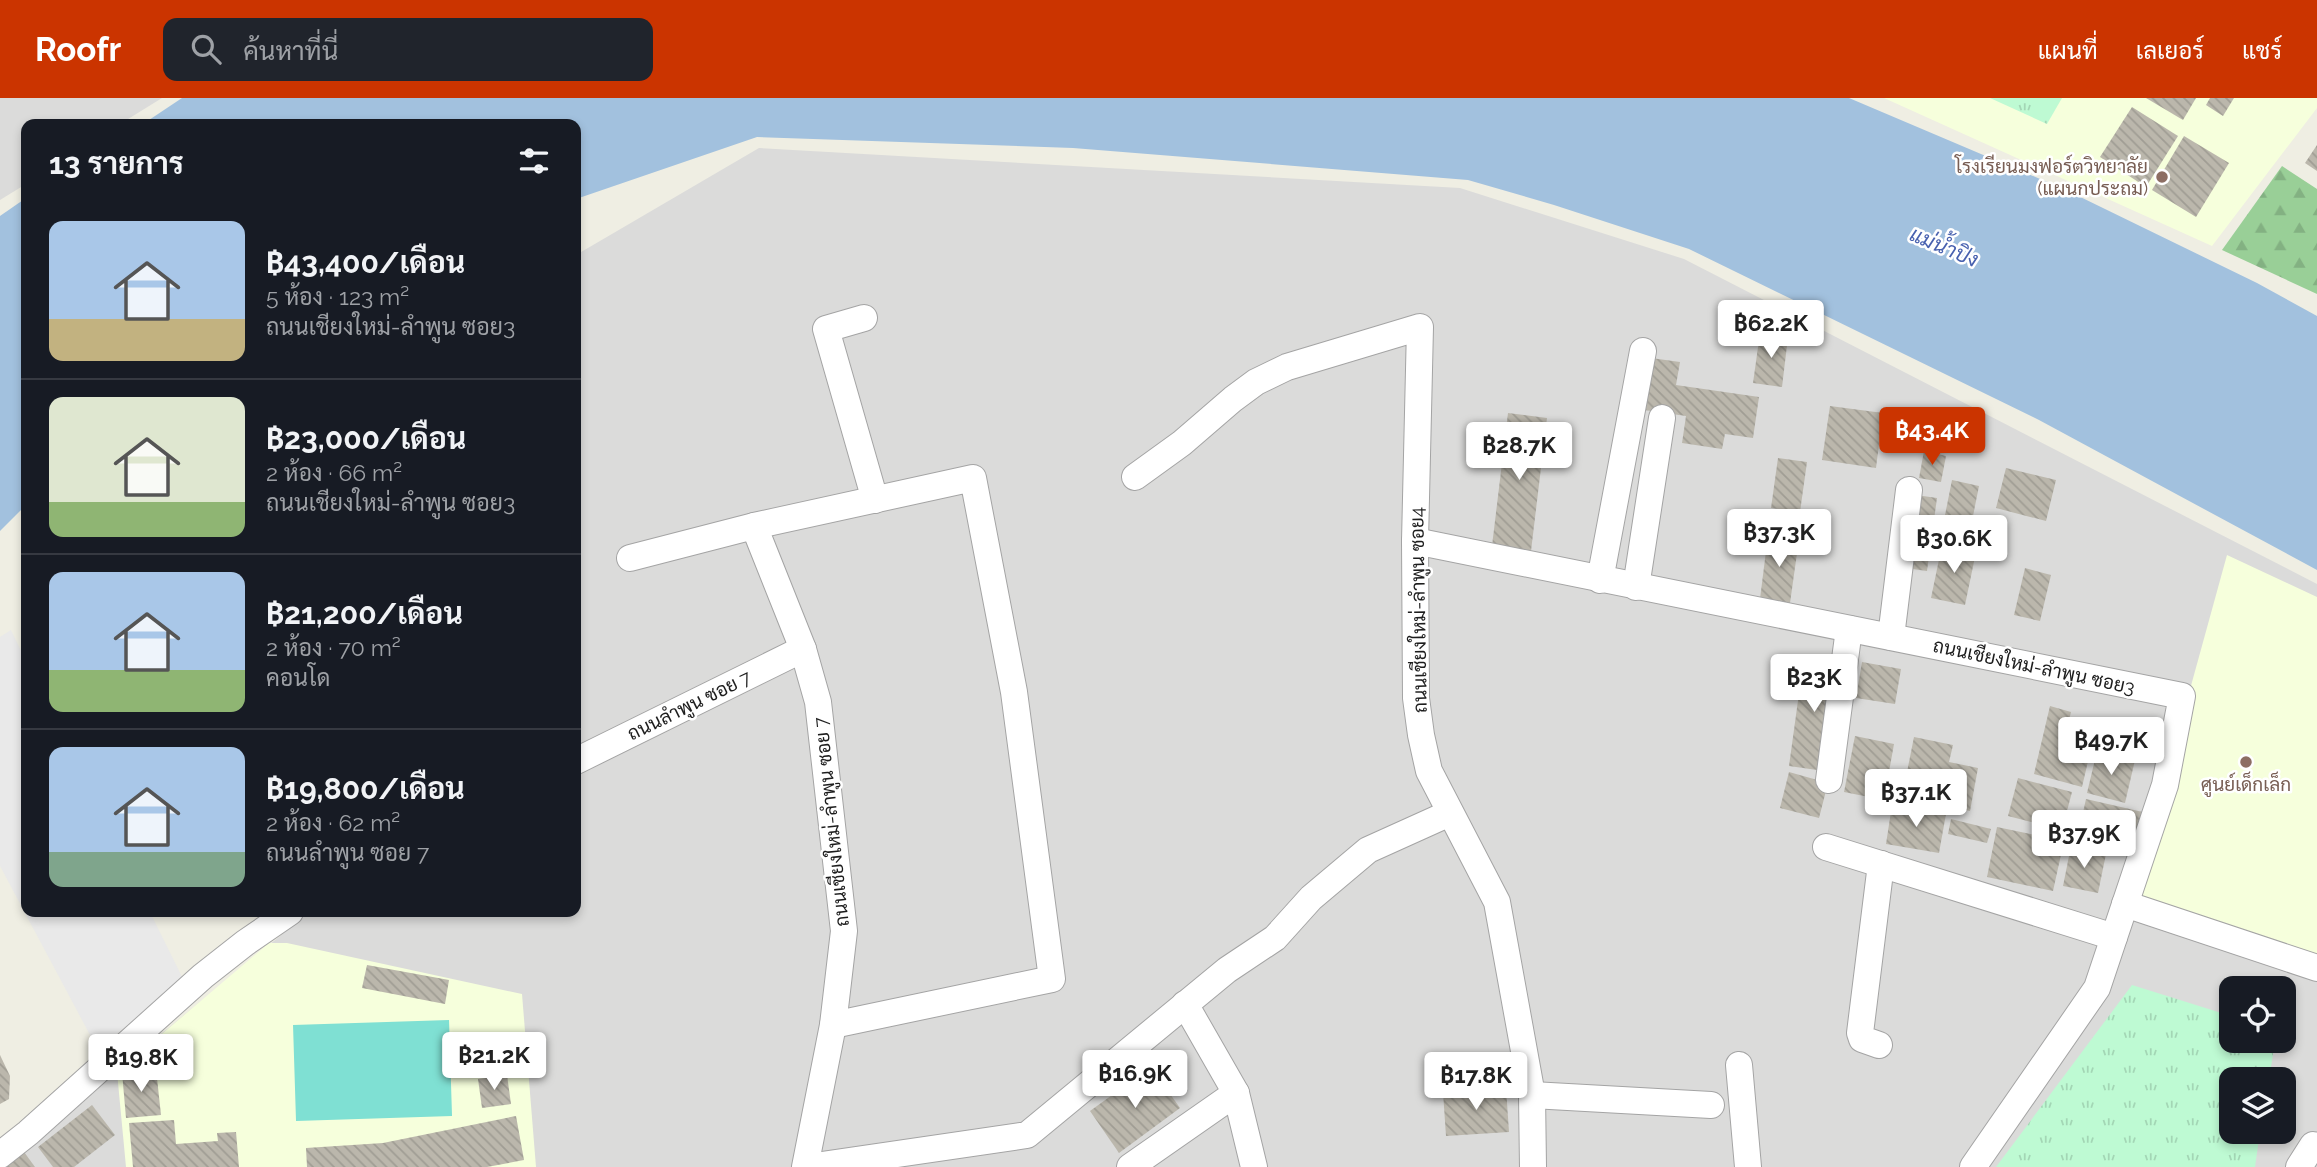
<!DOCTYPE html>
<html lang="th">
<meta charset="utf-8">
<style>
:root{--surface:#171b24;--page:#20242c;--text:#f1f3f6;--muted:#9ea1a6;--line:#363941;--accent:#cb3400}
body{margin:0;font-family:Raleway,Sarabun,sans-serif;background:var(--page);color:var(--text);height:100vh;display:flex;flex-direction:column;font-size:26px;white-space:nowrap}
*{box-sizing:border-box;margin:0}
p{font-size:23px;color:var(--muted)}
.icon{flex:none;width:38px;height:38px;fill:none;stroke:currentColor;stroke-width:2;stroke-linecap:round;stroke-linejoin:round}
.map{position:relative;flex:1;overflow:hidden}
.drawer{position:absolute;left:21px;top:21px;width:560px;height:798px;display:flex;flex-direction:column;background:var(--surface);border-radius:14px;box-shadow:0 4px 10px #0003}
.drawer>*{flex:none}
.buttons{position:absolute;left:2219px;top:878px;display:grid;gap:14px}
.buttons a{display:grid;place-items:center;width:77px;height:77px;border-radius:14px;background:var(--surface);box-shadow:0 4px 10px #0003;font-size:35px}
.price{position:absolute;translate:-50% -60px;padding:0 16px;border-radius:7px;background:#fff;color:#222;font-size:23px;line-height:46px;filter:drop-shadow(0 2px 4px #0008)}
.price::after{content:'';position:absolute;left:50%;top:42px;width:21px;height:16px;margin-left:-10px;background:inherit;clip-path:polygon(0 0,100% 0,50% 100%)}
.price.active{background:var(--accent);color:#fff}
ul{padding:0;list-style:none}
li{display:flex;align-items:center;gap:21px;height:175px;padding:0 28px}
li+li{border-top:2px solid var(--line)}
li span{display:grid;place-items:center;flex:none;width:196px;height:140px;border-radius:14px;color:#555}
li>.icon{margin-inline-start:auto}
span .icon{width:84px;height:84px;fill:#fffc;stroke-width:1}
li b{font-size:30px}
h2{display:flex;justify-content:space-between;align-items:center;height:84px;padding:0 28px;font-size:30px}
header{display:flex;align-items:center;gap:42px;box-sizing:border-box;height:98px;padding:0 35px;background:var(--accent);color:#fff}
header strong{font-size:33px}
nav{display:flex;gap:38px;margin-inline-start:auto;font-size:24px}
.search{width:490px;height:63px;background:var(--page);display:flex;align-items:center;gap:18px;box-sizing:border-box;padding:0 24px;border-radius:14px;color:var(--muted);font-size:26px}
.map>svg:first-child{display:block}
.residential{fill:#dbdbda;fill-rule:evenodd}
.education{fill:#f6ffdc}
.forest{fill:url(#forest-firs)}
.park{fill:url(#park-tufts)}
.pitch{fill:#7fe0d3}
.parking{fill:#e9e9e9}
.water{fill:#a2c1de}
.building{fill:url(#building-back-hatch)}
.lines{fill:none;stroke-linecap:round;stroke-linejoin:round}
.minor-casing{stroke:#a4a4a4;stroke-width:28}
.minor{stroke:#fff;stroke-width:26}
.education-dot{fill:#8d6e63;stroke:#fff;stroke-width:2.5}
.labels{text-anchor:middle;stroke-width:5;stroke-linejoin:round;paint-order:stroke}
.education-label{font-size:19px;fill:#785e54;stroke:#fff;text-anchor:end}
.street-label{font-size:19px;fill:#1d1d1d;stroke:#fff}
.water-label{font-size:21px;font-style:italic;fill:#4861af;stroke:#fff}
</style>
<header>
<strong>Roofr</strong>
<div class="search"><svg class="icon" aria-label="search" viewBox="0 0 24 24"><circle cx="10" cy="10" r="6"/><path d="M15 15l6 6"/></svg>ค้นหาที่นี่</div>
<nav><a>แผนที่</a><a>เลเยอร์</a><a>แชร์</a></nav>
</header>
<div class="map">
<svg width="2317" height="1069" viewBox="0 0 2317 1069">
<defs>
<pattern id="forest-firs" width="22" height="20" patternUnits="userSpaceOnUse" patternTransform="scale(1.75)"><rect width="22" height="20" fill="#99cf97"/><path d="M5 1l3.5 6h-7zM16 11l3.5 6h-7z" fill="#83b182"/></pattern>
<pattern id="park-tufts" width="24" height="20" patternUnits="userSpaceOnUse" patternTransform="scale(1.75)"><rect width="24" height="20" fill="#befad3"/><path d="M3 7l-1-3M5 7V3M7 7l1-3M15 17l-1-3M17 17v-4M19 17l1-3" fill="none" stroke="#a3d6b5"/></pattern>
<pattern id="building-back-hatch" width="6" height="6" patternUnits="userSpaceOnUse" patternTransform="scale(1.75)"><rect width="6" height="6" fill="#bbb7ac"/><path d="M-1 5l2 2M0 0l6 6M5-1l2 2" fill="none" stroke="#a09d94"/></pattern>
</defs>
<rect width="100%" height="100%" fill="#efeee3"/>
<g class="residential">
<path d="M0 0H162L120 26H26V86L0 102Z"/>
<path d="M759 50 1460 90 1684 161 2317 486V1069H0L309 814H576V157ZM2231 891H2284V943H2231ZM2231 982H2284V1034H2231Z"/>
</g>
<g class="education">
<path d="M1884 0H2317V10L2212 148Z"/>
<path d="M2227 457 2317 499V864L2132 802Z"/>
<path d="M269 845H287L522 896 536 1069H126L117 974Z"/>
</g>
<path class="forest" d="M2282 68 2317 91V196L2222 152Z"/>
<g class="park">
<path d="M1990 0H2062L2047 26Z"/>
<path d="M2132 887 2231 918V943H2275L2269 982H2231V1034H2260L2255 1069H1996Z"/>
</g>
<path class="pitch" d="M449 922 452 1018 296 1023 293 927Z"/>
<path class="parking" d="M11 532 26 563V814H150L183 881 98 952 0 768V539Z"/>
<g class="water">
<path d="M182 0H1849L2066 92 2257 185 2317 218V472L2039 322 1689 151 1554 107 1468 82 1073 50 757 39 576 101V26H143Z"/>
<path d="M26 100V407L0 433V118Z"/>
</g>
<g class="building">
<path d="M2146 0H2196L2183 22Z"/>
<path d="M2210 0H2234L2223 18 2206 7Z"/>
<path d="M2132 9 2178 38 2146 89 2100 59Z"/>
<path d="M2184 38 2229 65 2196 119 2152 92Z"/>
<path d="M2317 47V73L2305 65Z"/>
<path d="M1760 235 1788 239 1782 289 1753 285Z"/>
<path d="M1651 260 1680 264 1676 287 1759 299 1753 340 1725 336 1722 351 1682 345 1686 318 1644 312Z"/>
<path d="M1830 308 1883 315 1876 370 1822 362Z"/>
<path d="M1508 315 1547 320 1531 453 1492 448Z"/>
<path d="M1924 353 1946 358 1941 384 1919 380Z"/>
<path d="M1778 360 1807 364 1800 414 1771 410Z"/>
<path d="M2006 370 2056 382 2046 423 1996 410Z"/>
<path d="M1952 382 1979 388 1972 423 1945 417Z"/>
<path d="M1916 397 1937 400 1927 473 1905 470Z"/>
<path d="M1768 437 1799 441 1790 505 1760 501Z"/>
<path d="M1942 447 1976 454 1965 507 1931 500Z"/>
<path d="M2025 470 2051 477 2040 523 2014 517Z"/>
<path d="M1804 559 1839 565 1824 673 1789 668Z"/>
<path d="M1862 564 1901 571 1895 606 1856 600Z"/>
<path d="M2050 608 2071 614 2066 635 2093 642 2082 689 2034 676Z"/>
<path d="M1855 638 1894 646 1884 702 1844 694Z"/>
<path d="M1914 639 1953 647 1949 664 1978 670 1970 713 1902 699Z"/>
<path d="M2097 653 2135 662 2125 705 2087 695Z"/>
<path d="M1789 674 1828 685 1819 720 1780 710Z"/>
<path d="M2018 680 2072 694 2062 732 2008 718Z"/>
<path d="M2086 701 2147 715 2140 742 2080 728Z"/>
<path d="M1892 707 1946 716 1939 755 1886 746Z"/>
<path d="M1951 721 1991 731 1987 745 1948 736Z"/>
<path d="M1997 729 2064 743 2053 793 1987 779Z"/>
<path d="M2071 748 2106 756 2098 795 2063 788Z"/>
<path d="M367 867 449 882 445 906 362 890Z"/>
<path d="M0 957 10 978 9 1001 0 1006Z"/>
<path d="M1151 969 1180 1010 1119 1055 1090 1013Z"/>
<path d="M156 971 161 1017 126 1020 122 974Z"/>
<path d="M507 977 511 1006 482 1010 478 981Z"/>
<path d="M1506 990 1509 1034 1446 1038 1443 994Z"/>
<path d="M92 1007 115 1037 74 1069H53L38 1049Z"/>
<path d="M516 1018 524 1062 487 1069H307L306 1050 383 1045Z"/>
<path d="M174 1022 176 1046 218 1043 217 1035 236 1034 239 1069H133L129 1025Z"/>
<path d="M24 1054 35 1069H4Z"/>
</g>
<g class="lines">
<defs>
<g id="minor">
<path d="M864 220 826 231 875 402"/>
<path d="M1135 379 1182 345 1233 301 1256 284 1287 269 1420 229 1415 443 1416 600 1421 637 1429 673 1497 804 1532 997 1533 1069"/>
<path d="M754 428 803 551 818 604 844 833 833 927 805 1069"/>
<path d="M1415 443 2182 598 2165 687 2097 890 1973 1069"/>
<path d="M630 460 754 428 973 380 1014 594 1052 881 833 927"/>
<path d="M1600 482 1643 253"/>
<path d="M1636 489 1662 320"/>
<path d="M1891 539 1909 392"/>
<path d="M576 663 803 551"/>
<path d="M1829 682 1849 531"/>
<path d="M1826 749 2114 839"/>
<path d="M2125 806 2317 870"/>
<path d="M1185 906 1236 995"/>
<path d="M1879 947 1862 941 1860 935 1881 766"/>
<path d="M1739 967 1748 1069"/>
<path d="M1532 997 1711 1007"/>
<path d="M0 1057 28 1035 203 878 245 845 290 814"/>
<path d="M808 1069 1027 1037 1227 872 1275 840 1311 800 1368 752 1450 715"/>
<path d="M1130 1069 1236 995 1254 1069"/>
<path d="M2299 1069 2313 1047 2317 1048"/>
</g>
</defs>
<use href="#minor" class="minor-casing"/>
<use href="#minor" class="minor"/>
</g>
<g class="education-dot">
<circle cx="2162" cy="79" r="7"/>
<circle cx="2246" cy="664" r="7"/>
</g>
<g class="labels">
<g class="education-label">
<text x="2148" y="75">โรงเรียนมงฟอร์ตวิทยาลัย<tspan x="2148" dy="22">(แผนกประถม)</tspan></text>
<text x="2246" y="693" text-anchor="middle">ศูนย์เด็กเล็ก</text>
</g>
<g class="street-label">
<text transform="translate(1418 512) rotate(-91)" y="7">ถนนเชียงใหม่-ลำพูน ซอย4</text>
<text transform="translate(2034 568) rotate(12)" y="7">ถนนเชียงใหม่-ลำพูน ซอย3</text>
<text transform="translate(689 607) rotate(-26)" y="7">ถนนลำพูน ซอย 7</text>
<text transform="translate(831 724) rotate(-96)" y="7">ถนนเชียงใหม่-ลำพูน ซอย 7</text>
</g>
<g class="water-label">
<text transform="translate(1944 149) rotate(23)" y="7">แม่น้ำปิง</text>
</g>
</g>
</svg>
<div class="buttons">
<a><svg class="icon" aria-label="locate" viewBox="0 0 24 24"><circle cx="12" cy="12" r="6"/><path d="M12 2v4M12 18v4M2 12h4M18 12h4"/></svg></a>
<a><svg class="icon" aria-label="layers" viewBox="0 0 24 24"><path d="M12 4l9 5-9 5-9-5zM3 14l9 5 9-5"/></svg></a>
</div>
<b class="price" style="left:1771px;top:262px">฿62.2K</b>
<b class="price active" style="left:1932px;top:369px">฿43.4K</b>
<b class="price" style="left:1519px;top:384px">฿28.7K</b>
<b class="price" style="left:1779px;top:471px">฿37.3K</b>
<b class="price" style="left:1954px;top:477px">฿30.6K</b>
<b class="price" style="left:1814px;top:616px">฿23K</b>
<b class="price" style="left:2111px;top:679px">฿49.7K</b>
<b class="price" style="left:1916px;top:731px">฿37.1K</b>
<b class="price" style="left:2084px;top:772px">฿37.9K</b>
<b class="price" style="left:494px;top:994px">฿21.2K</b>
<b class="price" style="left:141px;top:996px">฿19.8K</b>
<b class="price" style="left:1135px;top:1012px">฿16.9K</b>
<b class="price" style="left:1476px;top:1014px">฿17.8K</b>
<section class="drawer">
<h2>13 รายการ<svg class="icon" aria-label="filters" viewBox="0 0 24 24"><path d="M4 7h16M4 17h16"/><circle cx="9" cy="7" r="2"/><circle cx="15" cy="17" r="2"/></svg></h2>
<ul>
<li><span style="background:linear-gradient(#a9c7e8 70%,#c2b280 0)"><svg class="icon" aria-label="home" viewBox="0 0 24 24"><path d="M3 11l9-7 9 7M6 9v11h12V9"/></svg></span><div><b>฿43,400/เดือน</b><p>5 ห้อง · 123 m²</p><p>ถนนเชียงใหม่-ลำพูน ซอย3</p></div></li>
<li><span style="background:linear-gradient(#dfe7d0 75%,#8fb573 0)"><svg class="icon" aria-label="home" viewBox="0 0 24 24"><path d="M3 11l9-7 9 7M6 9v11h12V9"/></svg></span><div><b>฿23,000/เดือน</b><p>2 ห้อง · 66 m²</p><p>ถนนเชียงใหม่-ลำพูน ซอย3</p></div></li>
<li><span style="background:linear-gradient(#a9c7e8 70%,#8fb573 0)"><svg class="icon" aria-label="home" viewBox="0 0 24 24"><path d="M3 11l9-7 9 7M6 9v11h12V9"/></svg></span><div><b>฿21,200/เดือน</b><p>2 ห้อง · 70 m²</p><p>คอนโด</p></div></li>
<li><span style="background:linear-gradient(#a9c7e8 75%,#7fa58c 0)"><svg class="icon" aria-label="home" viewBox="0 0 24 24"><path d="M3 11l9-7 9 7M6 9v11h12V9"/></svg></span><div><b>฿19,800/เดือน</b><p>2 ห้อง · 62 m²</p><p>ถนนลำพูน ซอย 7</p></div></li>
</ul>
</section>
</div>
